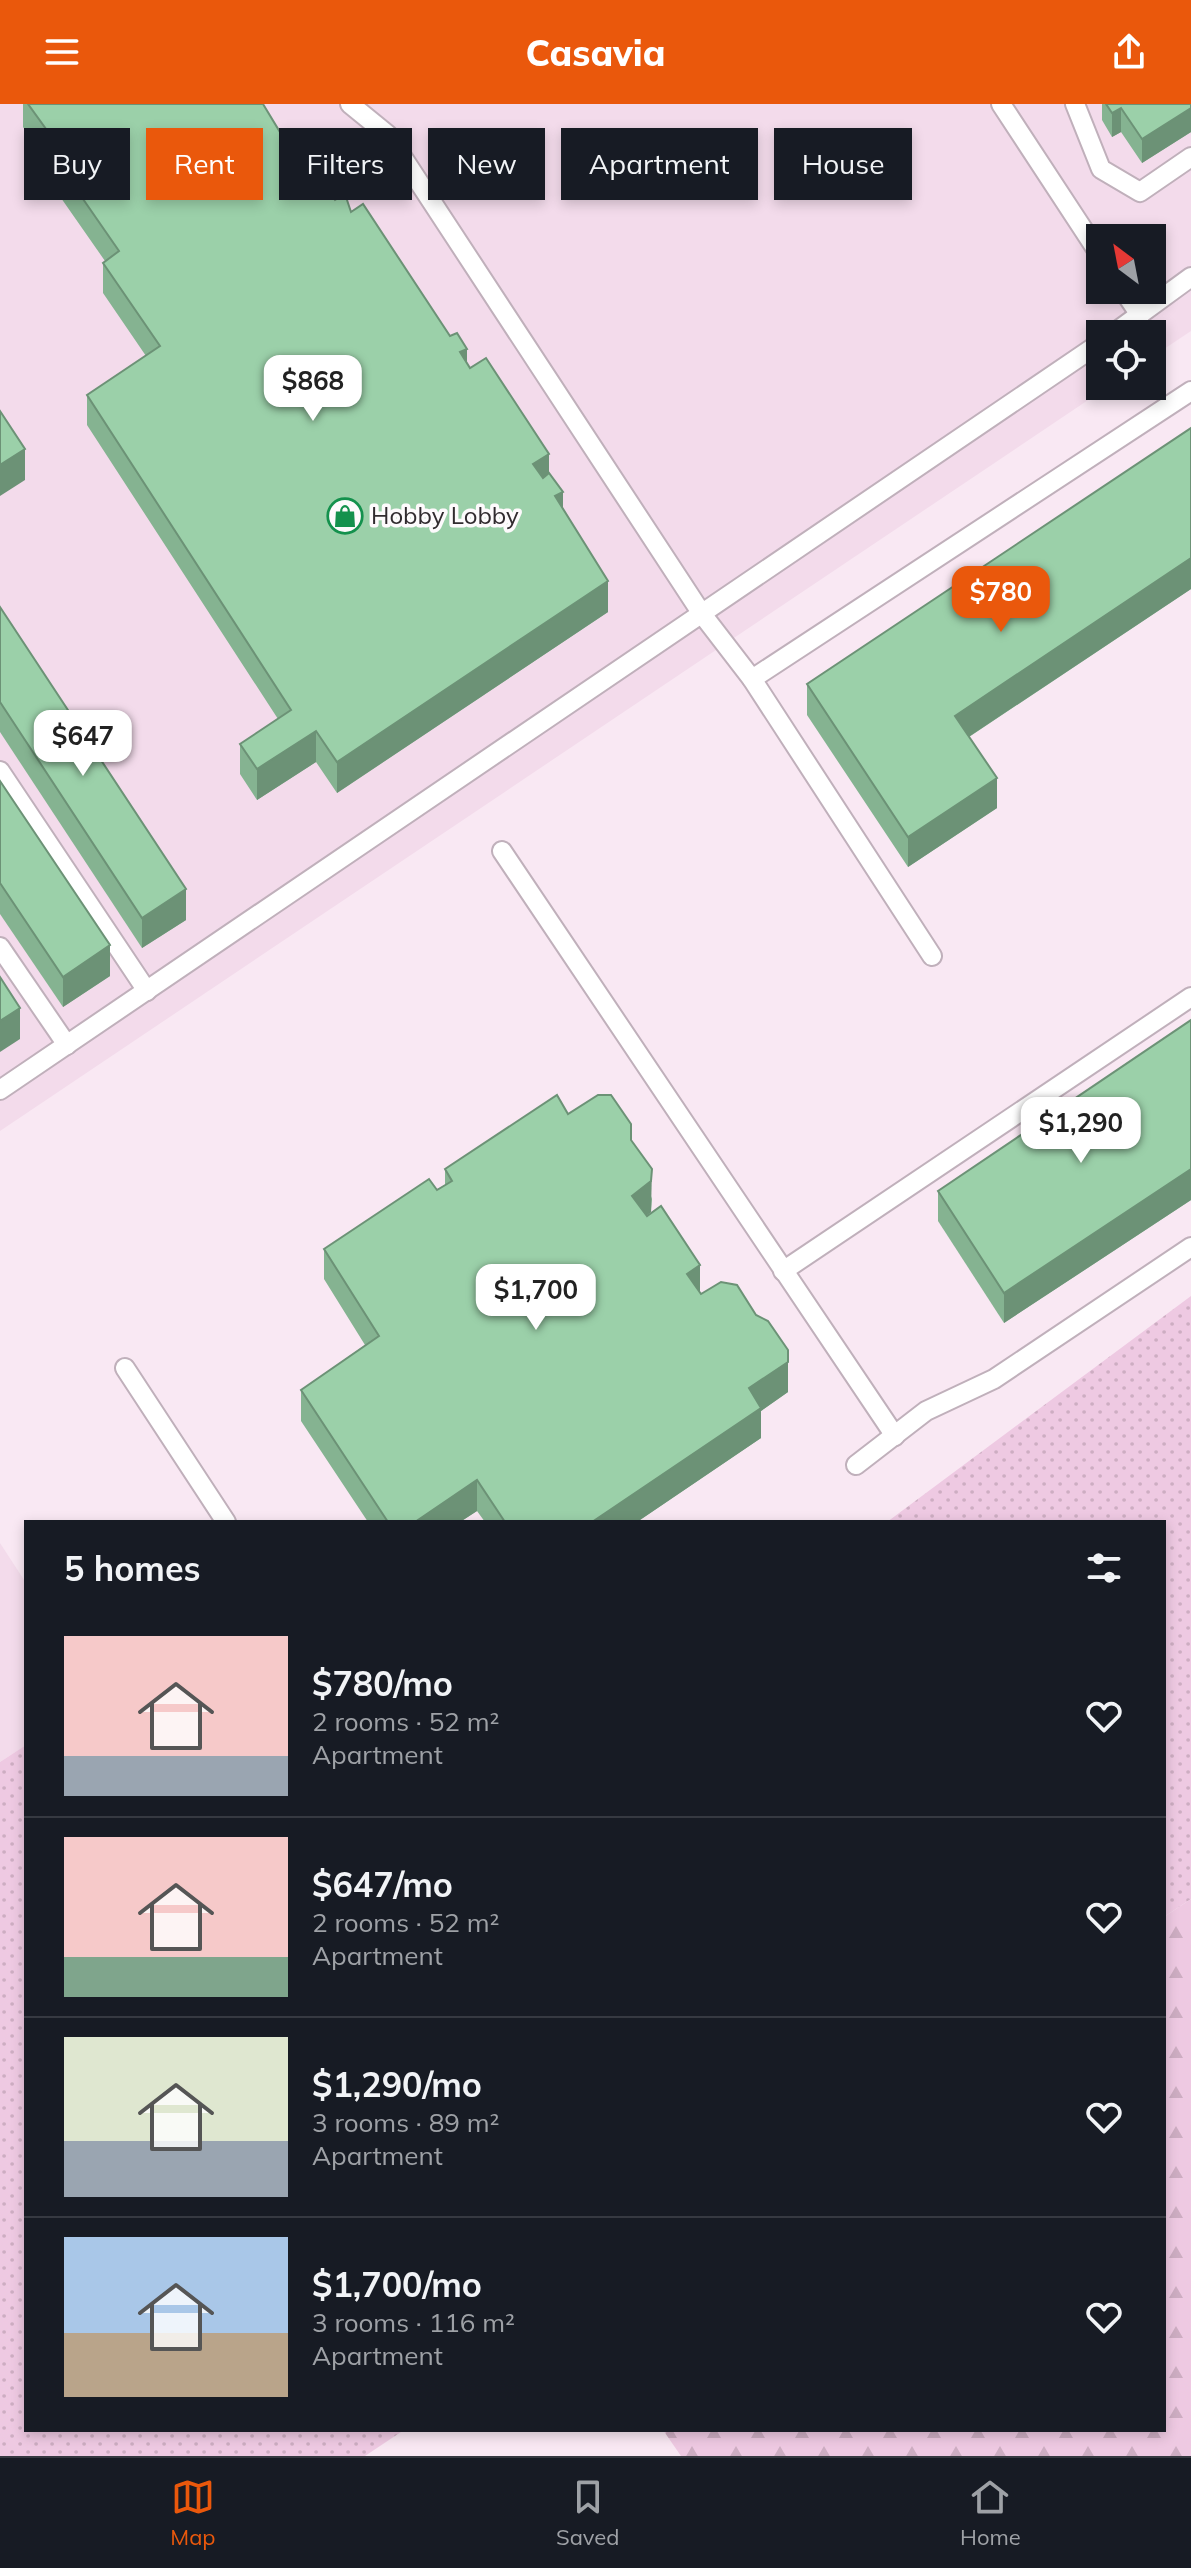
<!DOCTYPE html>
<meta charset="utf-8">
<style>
:root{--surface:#171b24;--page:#242831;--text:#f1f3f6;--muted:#9ea1a6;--line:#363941;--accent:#ea580c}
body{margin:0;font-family:Mulish,sans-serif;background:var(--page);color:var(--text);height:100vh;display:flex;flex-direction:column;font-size:30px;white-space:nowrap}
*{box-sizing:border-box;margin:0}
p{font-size:26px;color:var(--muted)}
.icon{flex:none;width:44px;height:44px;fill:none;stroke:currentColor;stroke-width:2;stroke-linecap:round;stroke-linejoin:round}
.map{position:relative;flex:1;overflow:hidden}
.sheet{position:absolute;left:24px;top:1416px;width:1142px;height:912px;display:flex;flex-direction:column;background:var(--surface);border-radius:0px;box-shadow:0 4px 12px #0003}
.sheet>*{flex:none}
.top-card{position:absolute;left:24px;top:24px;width:1144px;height:72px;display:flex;gap:16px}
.needle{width:52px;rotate:328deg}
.buttons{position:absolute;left:1086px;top:120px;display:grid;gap:16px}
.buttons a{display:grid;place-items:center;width:80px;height:80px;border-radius:0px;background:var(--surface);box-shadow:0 4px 12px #0003;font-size:40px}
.price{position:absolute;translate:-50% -68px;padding:0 18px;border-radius:16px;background:#fff;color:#222;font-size:26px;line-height:52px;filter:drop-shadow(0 2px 4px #0008)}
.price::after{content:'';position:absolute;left:50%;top:48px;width:24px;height:18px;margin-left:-12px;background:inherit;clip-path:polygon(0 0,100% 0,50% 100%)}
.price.current{background:var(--accent);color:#fff}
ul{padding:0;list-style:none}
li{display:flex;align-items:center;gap:24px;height:200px;padding:0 40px}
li+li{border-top:2px solid var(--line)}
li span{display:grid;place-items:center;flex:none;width:224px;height:160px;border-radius:0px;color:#555}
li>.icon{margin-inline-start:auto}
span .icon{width:96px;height:96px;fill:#fffc;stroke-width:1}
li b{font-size:34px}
h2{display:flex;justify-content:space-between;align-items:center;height:96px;padding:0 40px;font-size:34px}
.pill{padding:0 28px;border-radius:0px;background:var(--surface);box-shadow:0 4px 12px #0003;font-size:28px;line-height:72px}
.pill.current{background:var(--accent);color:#fff}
header{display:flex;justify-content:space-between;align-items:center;height:104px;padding:0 40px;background:var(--accent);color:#fff;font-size:36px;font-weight:800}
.tabs{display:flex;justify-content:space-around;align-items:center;height:112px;border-top:2px solid var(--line);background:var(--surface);font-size:22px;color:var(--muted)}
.tabs a{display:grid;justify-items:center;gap:4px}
.tabs .current{color:var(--accent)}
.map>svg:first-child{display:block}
.built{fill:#f3dbeb;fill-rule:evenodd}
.grass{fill:url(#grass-dots)}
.forest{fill:url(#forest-firs)}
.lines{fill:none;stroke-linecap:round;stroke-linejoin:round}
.service-casing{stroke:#c0b0bb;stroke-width:22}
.service{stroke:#fff;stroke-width:18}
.wall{fill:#85b391}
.shaded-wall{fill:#6c9276}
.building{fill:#9bd0a9;stroke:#6c9276;stroke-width:2}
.labels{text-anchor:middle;stroke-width:7;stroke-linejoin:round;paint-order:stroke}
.poi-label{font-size:24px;fill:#312b2f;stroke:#fdfafc;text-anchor:start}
</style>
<header><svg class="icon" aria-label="menu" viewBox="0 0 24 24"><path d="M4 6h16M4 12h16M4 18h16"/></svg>Casavia<svg class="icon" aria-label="share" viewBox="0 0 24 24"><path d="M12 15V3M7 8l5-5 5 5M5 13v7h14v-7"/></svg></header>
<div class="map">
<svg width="1191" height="2352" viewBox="0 0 1191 2352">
<defs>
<pattern id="grass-dots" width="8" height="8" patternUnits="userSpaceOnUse" patternTransform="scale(2)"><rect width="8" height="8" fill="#eec9e2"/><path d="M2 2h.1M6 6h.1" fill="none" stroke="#cdadc2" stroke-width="1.8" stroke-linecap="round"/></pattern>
<pattern id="forest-firs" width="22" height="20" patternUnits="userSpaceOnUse" patternTransform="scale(2)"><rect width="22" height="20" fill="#eec9e2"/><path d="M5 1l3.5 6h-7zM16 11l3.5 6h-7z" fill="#cdadc2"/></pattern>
</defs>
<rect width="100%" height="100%" fill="#f9e8f3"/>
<g class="built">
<path d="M0 0H1191V227L1152 253V230H1100V282H1109L0 1027ZM1100 134H1152V186H1100Z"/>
<path d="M0 1439 26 1479V1641L0 1658Z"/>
</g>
<g class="grass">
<path d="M1191 1192V1795L1164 1813V1418H887Z"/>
<path d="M26 1641V2326H404L365 2352H0V1658Z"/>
</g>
<path class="forest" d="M1191 1795V2352H681L663 2326H1164V1813Z"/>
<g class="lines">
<defs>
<g id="service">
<path d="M350 0 388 31 702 510 752 575 932 852"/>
<path d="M1001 0 1100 151"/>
<path d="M1075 0 1101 65 1140 88 1191 53"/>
<path d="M1123 186 1140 211"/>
<path d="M1113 230 1191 173"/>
<path d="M752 575 1191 287"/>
<path d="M0 667 147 887"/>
<path d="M502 747 895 1332"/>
<path d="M0 843 67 941"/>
<path d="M0 986 1100 239"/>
<path d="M783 1167 1191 893"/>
<path d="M125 1264 226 1418"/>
<path d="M856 1361 926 1307 994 1275 1191 1143"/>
</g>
</defs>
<use href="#service" class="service-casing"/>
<use href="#service" class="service"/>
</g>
<g class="wall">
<path d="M23 0H254L286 38 320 75 335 96 351 108 549 370 563 404 608 508 337 689 316 658 257 696 240 670V640L278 615 87 321V291L146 252 103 189V159L105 157 38 61V45L23 23Z"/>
<path d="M1102 0H1191V28L1142 59 1121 28 1112 33 1102 16Z"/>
<path d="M1191 324V485L969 633 997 704 908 763 807 611V580Z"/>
<path d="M0 503 186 816 142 844 0 628Z"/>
<path d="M0 677 110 872 63 903 0 810Z"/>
<path d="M1191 916V1096L1004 1219 938 1117V1087Z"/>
<path d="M568 1010 631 1037 652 1095 651 1108 646 1112 700 1189 788 1288 761 1307V1334L637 1418H485L477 1407 460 1418H368L301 1317V1286L365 1241 324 1175V1145L445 1081V1065Z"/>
</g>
<g class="shaded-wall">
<path d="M1121 4V28L1112 33V9Z"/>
<path d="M1191 4V28L1142 59V35Z"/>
<path d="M320 61V92L313 65Z"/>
<path d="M467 245V276L460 248Z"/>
<path d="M25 345V376L0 392V361Z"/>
<path d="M549 350V381L533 360Z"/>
<path d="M563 388V418L555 392Z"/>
<path d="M1191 454V485L955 642V612Z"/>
<path d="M608 477V508L337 689V658Z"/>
<path d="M316 627V658L257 696V665Z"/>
<path d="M997 674V704L908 763V733Z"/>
<path d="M186 785V816L142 844V814Z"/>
<path d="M110 841V872L63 903V873Z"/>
<path d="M20 904V935L0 948V917Z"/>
<path d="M652 1065 651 1108 632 1123V1092Z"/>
<path d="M1191 1065V1096L1004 1219V1189Z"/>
<path d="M700 1161V1191L687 1170Z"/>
<path d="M788 1258V1288L761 1307V1334L637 1418H592L749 1284Z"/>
<path d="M477 1376V1407L460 1418H415Z"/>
</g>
<g class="building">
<path d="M28 0H263L286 38 300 29 320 61 313 65 335 96 345 90 351 108 363 100 450 232 457 229 467 245 460 248 470 264 486 254 549 350 533 360 543 374 549 369 563 388 555 392 608 477 337 658 316 627 257 665 240 640 291 606 87 291 160 242 103 159 119 147 38 30 46 25Z"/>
<path d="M1106 0H1191V4L1142 35 1121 4 1112 9Z"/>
<path d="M0 307 25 345 0 361Z"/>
<path d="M1191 324V454L955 612 997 674 908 733 807 580Z"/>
<path d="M0 503 186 785 142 814 0 598Z"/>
<path d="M0 677 110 841 63 873 0 779Z"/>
<path d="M0 873 20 904 0 917Z"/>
<path d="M1191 916V1065L1004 1189 938 1087Z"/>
<path d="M557 991 568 1010 598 991H611L631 1020V1036L652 1065 651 1077 632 1092 647 1112 661 1102 700 1161 687 1170 701 1190 721 1178 737 1181 756 1211 768 1217 788 1246V1258L749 1284 761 1304 592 1418H505L477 1376 415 1418H388L301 1286 379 1232 324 1145 429 1075 437 1086 452 1077 445 1065Z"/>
</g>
<defs>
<symbol id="shop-ring" viewBox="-11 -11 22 22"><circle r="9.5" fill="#fdfafc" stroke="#14914d" stroke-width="1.5"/><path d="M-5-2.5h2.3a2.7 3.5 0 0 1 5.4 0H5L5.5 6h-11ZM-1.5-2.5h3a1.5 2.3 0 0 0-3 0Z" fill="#14914d"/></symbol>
</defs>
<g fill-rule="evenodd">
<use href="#shop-ring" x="325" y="392" width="40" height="40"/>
</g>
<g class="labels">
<g class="poi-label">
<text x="371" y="420">Hobby Lobby</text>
</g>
</g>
</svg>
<div class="buttons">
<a><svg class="needle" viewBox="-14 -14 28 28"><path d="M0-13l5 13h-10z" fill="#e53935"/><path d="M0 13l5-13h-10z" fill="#9ea1a6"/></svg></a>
<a><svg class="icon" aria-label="locate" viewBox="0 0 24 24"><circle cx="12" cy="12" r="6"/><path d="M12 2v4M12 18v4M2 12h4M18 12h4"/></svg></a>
</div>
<b class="price" style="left:313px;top:319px">$868</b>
<b class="price current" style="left:1001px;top:530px">$780</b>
<b class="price" style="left:83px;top:674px">$647</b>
<b class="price" style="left:1081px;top:1061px">$1,290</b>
<b class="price" style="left:536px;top:1228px">$1,700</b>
<div class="top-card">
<a class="pill">Buy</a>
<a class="pill current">Rent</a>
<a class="pill">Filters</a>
<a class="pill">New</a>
<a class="pill">Apartment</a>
<a class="pill">House</a>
</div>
<section class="sheet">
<h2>5 homes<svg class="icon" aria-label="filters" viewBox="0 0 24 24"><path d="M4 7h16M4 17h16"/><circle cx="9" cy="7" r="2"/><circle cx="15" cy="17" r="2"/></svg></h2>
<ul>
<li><span style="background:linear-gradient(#f6c9c9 75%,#9aa5b1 0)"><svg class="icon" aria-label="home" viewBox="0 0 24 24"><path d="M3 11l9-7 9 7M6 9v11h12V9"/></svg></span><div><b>$780/mo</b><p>2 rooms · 52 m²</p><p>Apartment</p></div><svg class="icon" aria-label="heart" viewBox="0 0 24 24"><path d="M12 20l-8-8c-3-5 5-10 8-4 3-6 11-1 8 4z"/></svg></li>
<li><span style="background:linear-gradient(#f6c9c9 75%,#7fa58c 0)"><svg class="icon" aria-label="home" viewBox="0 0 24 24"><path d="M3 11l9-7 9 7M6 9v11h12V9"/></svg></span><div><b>$647/mo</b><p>2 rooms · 52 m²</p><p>Apartment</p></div><svg class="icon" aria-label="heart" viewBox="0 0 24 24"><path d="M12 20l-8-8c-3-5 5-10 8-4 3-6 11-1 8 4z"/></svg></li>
<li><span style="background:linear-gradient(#dfe7d0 65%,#9aa5b1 0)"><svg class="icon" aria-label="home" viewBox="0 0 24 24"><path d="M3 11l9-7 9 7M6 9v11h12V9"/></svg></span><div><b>$1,290/mo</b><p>3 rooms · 89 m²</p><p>Apartment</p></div><svg class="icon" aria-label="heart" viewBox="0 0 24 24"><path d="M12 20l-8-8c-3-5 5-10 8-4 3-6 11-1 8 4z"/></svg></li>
<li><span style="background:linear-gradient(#a9c7e8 60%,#b9a48a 0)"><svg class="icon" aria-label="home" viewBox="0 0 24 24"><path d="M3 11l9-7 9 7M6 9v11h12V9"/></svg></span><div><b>$1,700/mo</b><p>3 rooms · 116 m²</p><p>Apartment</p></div><svg class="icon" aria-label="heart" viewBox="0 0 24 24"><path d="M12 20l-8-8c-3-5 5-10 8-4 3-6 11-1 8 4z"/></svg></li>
</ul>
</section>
</div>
<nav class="tabs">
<a class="current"><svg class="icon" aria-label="map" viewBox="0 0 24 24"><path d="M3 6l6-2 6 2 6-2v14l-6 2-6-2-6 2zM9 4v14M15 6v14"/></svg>Map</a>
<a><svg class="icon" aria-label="saved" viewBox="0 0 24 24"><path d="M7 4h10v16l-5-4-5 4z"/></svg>Saved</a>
<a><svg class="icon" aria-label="home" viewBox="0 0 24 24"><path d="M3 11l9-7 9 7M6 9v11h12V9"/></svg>Home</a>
</nav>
